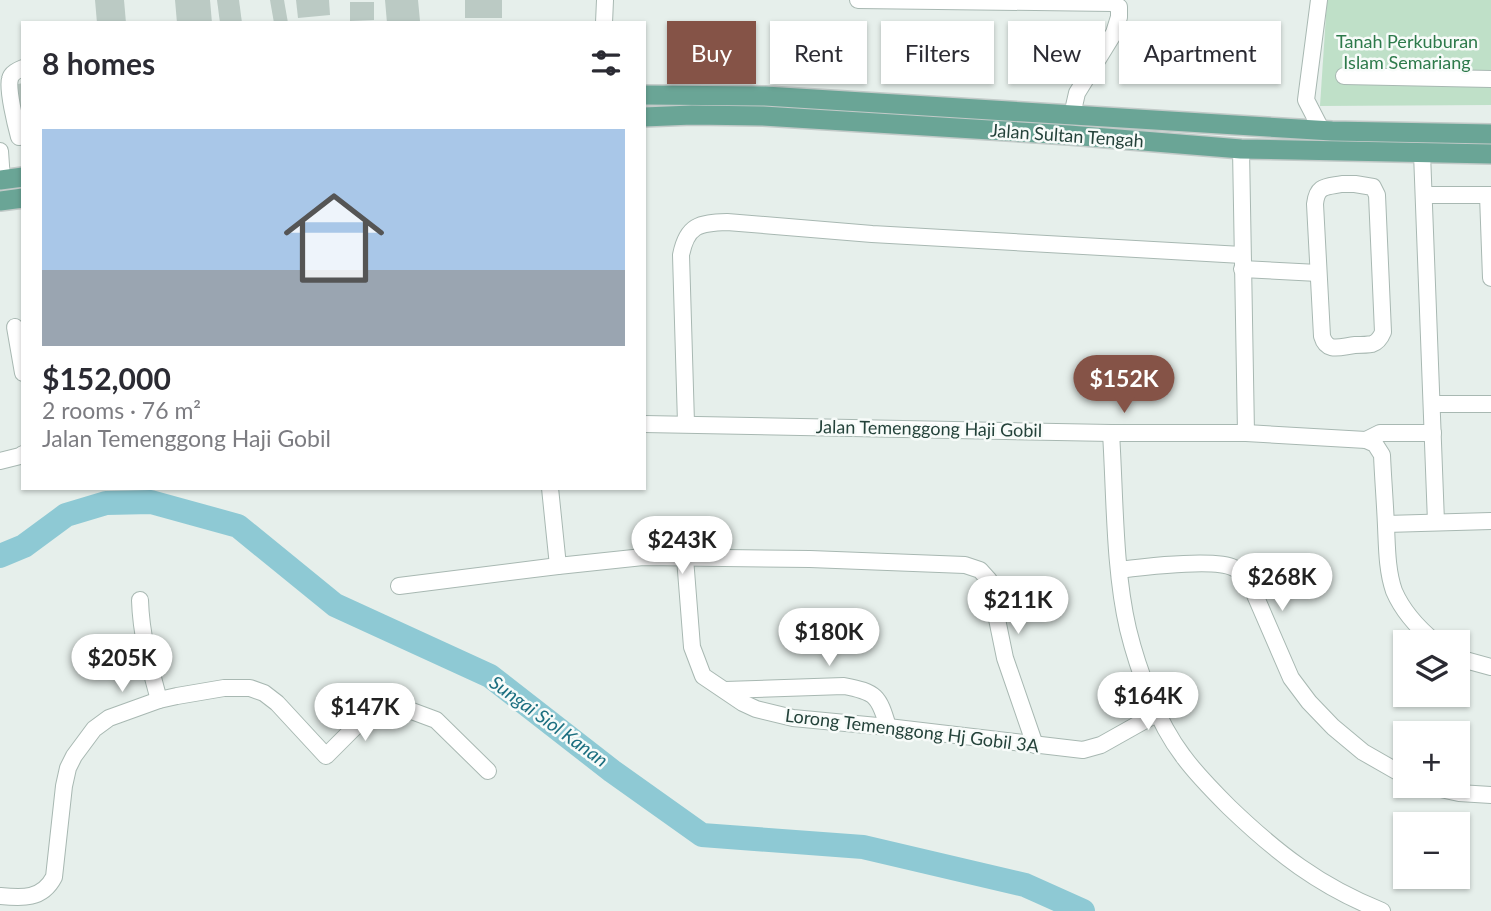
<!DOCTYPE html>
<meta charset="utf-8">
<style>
:root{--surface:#fff;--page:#f2f2f3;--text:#2b2b33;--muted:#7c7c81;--accent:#855347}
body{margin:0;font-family:Lato,sans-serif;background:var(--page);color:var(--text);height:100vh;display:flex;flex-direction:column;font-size:26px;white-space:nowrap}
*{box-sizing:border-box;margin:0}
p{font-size:23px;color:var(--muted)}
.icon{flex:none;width:38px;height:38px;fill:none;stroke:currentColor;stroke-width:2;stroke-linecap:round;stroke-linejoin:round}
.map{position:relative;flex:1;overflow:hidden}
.side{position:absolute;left:21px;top:21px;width:625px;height:469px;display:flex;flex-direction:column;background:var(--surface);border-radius:0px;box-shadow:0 2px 5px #0004}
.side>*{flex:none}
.top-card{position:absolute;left:667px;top:21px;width:665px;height:63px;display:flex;gap:14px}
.buttons{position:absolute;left:1393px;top:630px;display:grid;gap:14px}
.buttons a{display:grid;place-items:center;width:77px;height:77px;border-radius:0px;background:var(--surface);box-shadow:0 2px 5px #0004;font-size:35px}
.price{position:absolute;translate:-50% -60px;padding:0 16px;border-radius:24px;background:#fff;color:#222;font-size:23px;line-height:46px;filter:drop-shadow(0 2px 4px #0008)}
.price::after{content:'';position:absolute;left:50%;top:42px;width:21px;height:16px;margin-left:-10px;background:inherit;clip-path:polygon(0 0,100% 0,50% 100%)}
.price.selected{background:var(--accent);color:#fff}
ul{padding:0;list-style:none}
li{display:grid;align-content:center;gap:14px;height:371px;padding:0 21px}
li span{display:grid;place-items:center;height:217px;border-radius:0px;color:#555}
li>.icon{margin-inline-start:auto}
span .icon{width:126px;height:126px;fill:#fffc;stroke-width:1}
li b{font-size:30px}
h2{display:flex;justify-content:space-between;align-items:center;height:84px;padding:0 21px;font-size:30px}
.tag{padding:0 24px;border-radius:0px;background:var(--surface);box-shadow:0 2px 5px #0004;font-size:24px;line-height:63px}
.tag.selected{background:var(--accent);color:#fff}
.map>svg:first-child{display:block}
.green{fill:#bfe0c8}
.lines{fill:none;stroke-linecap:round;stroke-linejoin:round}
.river{stroke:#8ec9d4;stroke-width:24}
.building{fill:#bbcac4}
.minor-casing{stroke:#a8b8b2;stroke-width:18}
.major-casing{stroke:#c2cac8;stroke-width:22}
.minor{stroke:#fff;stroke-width:16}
.major{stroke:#6aa596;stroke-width:19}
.labels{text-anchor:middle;stroke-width:5;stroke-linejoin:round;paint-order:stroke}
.park-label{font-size:18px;fill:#2d7a4b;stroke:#f7fbf9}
.street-label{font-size:18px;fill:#24423a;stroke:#f7fbf9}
.water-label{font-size:19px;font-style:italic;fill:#1c6f80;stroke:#f7fbf9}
</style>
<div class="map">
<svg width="1491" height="911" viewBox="0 0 1491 911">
<rect width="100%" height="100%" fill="#e6efeb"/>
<path class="green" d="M1327 0H1491V105L1320 106Z"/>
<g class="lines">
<path class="river" d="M0 556 24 546 66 515 106 503 151 502 238 526 335 605 490 676 612 771 702 835 863 847 1025 885 1083 911"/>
</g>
<g class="building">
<path d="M95 0H124L126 23H97Z"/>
<path d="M175 0H210L212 23H177Z"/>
<path d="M217 0H239L242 23H220Z"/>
<path d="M270 0H284L288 23H274Z"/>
<path d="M296 0H329L330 15 298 18Z"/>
<path d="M385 0H418L420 21 387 23Z"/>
<rect x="465" y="0" width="37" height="18"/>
<path d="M350 2H374V20L350 21Z"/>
<path d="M23 83V119H20L13 85Z"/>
</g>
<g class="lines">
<defs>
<g id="minor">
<path d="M858 0 1113 3 1119 7V17L1114 33 1077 93 1072 115"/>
<path d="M1319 0 1306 100 1322 131"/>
<path d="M604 23 605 0"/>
<path d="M1344 76 1491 79"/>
<path d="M19 137C16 126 7 89 10 79 11 73 18 70 23 68"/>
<path d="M1241 149 1246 433"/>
<path d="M0 151 2 180"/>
<path d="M1422 153 1436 522"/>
<path d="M1342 184H1355L1373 187 1377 195 1383 332C1381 337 1378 342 1372 344 1367 345 1360 345 1355 345 1342 346 1327 354 1322 336L1315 204C1317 185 1326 187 1342 184Z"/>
<path d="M1424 195H1491"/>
<path d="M1488 195 1491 278"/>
<path d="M1242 269 1318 273"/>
<path d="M15 327 23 373"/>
<path d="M1432 404H1491"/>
<path d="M686 423 681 255C687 225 699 223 727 222L872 234 1242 255"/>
<path d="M644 424 1111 433H1246L1366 440 1375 444 1382 455C1383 479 1385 502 1386 526 1387 548 1387 571 1394 591 1403 612 1418 628 1435 642"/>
<path d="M1111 433C1115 496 1114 569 1128 629 1138 670 1157 722 1183 756 1196 774 1213 791 1229 807 1277 853 1319 886 1382 911"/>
<path d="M1366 440 1380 433H1433"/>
<path d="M0 461 20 456 23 454"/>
<path d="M550 488 558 566"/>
<path d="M1386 524 1491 521"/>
<path d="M685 558 692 647 703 676 743 703 756 709 793 718 888 727 1083 750 1101 745 1158 713"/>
<path d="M1119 570C1143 567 1215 558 1234 568 1243 572 1247 579 1252 588L1291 678 1309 702 1333 727 1363 752 1405 776"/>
<path d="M399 586 558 566 643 557 810 559 965 565 980 570 989 580 1005 658 1035 745"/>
<path d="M140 600C141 635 150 667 159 700"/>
<path d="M1458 658 1491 667"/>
<path d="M725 690 844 686C876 692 879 696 888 727"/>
<path d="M1427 786 1459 793 1491 795"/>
<path d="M0 896C22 898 42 900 54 877L64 786 68 768 74 756 94 729 109 718 159 700 177 696 224 688H250L264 693 277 703 326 756 379 703 385 701 436 720 488 771"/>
</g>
<g id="major">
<path d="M644 95 765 96 1332 131 1491 134"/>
<path d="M644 117 692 115 763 116 1069 135 1241 149 1491 154"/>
<path d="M0 180 23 177"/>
<path d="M0 201 23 198"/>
</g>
</defs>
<use href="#minor" class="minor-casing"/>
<use href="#major" class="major-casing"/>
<use href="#minor" class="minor"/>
<use href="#major" class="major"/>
</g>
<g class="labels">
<g class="park-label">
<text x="1407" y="48">Tanah Perkuburan<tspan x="1407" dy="21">Islam Semariang</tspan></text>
</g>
<g class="street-label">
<text transform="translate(1067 136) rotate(4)" y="6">Jalan Sultan Tengah</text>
<text transform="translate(929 429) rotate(1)" y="6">Jalan Temenggong Haji Gobil</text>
<text transform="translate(912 731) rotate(7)" y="6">Lorong Temenggong Hj Gobil 3A</text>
</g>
<g class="water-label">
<text transform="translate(549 721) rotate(36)" y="7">Sungai Siol Kanan</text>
</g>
</g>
</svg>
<div class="buttons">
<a><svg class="icon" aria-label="layers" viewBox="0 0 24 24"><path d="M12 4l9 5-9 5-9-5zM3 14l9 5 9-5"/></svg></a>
<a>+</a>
<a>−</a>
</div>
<b class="price selected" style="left:1124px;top:415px">$152K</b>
<b class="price" style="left:682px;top:576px">$243K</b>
<b class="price" style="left:1282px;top:613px">$268K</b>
<b class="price" style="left:1018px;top:636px">$211K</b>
<b class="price" style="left:829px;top:668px">$180K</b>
<b class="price" style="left:122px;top:694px">$205K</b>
<b class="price" style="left:1148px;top:732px">$164K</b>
<b class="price" style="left:365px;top:743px">$147K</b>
<div class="top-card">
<a class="tag selected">Buy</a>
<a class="tag">Rent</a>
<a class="tag">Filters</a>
<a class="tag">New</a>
<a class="tag">Apartment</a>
</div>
<section class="side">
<h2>8 homes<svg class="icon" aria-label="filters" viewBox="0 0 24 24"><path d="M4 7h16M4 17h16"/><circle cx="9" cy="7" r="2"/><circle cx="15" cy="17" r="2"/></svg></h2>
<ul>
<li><span style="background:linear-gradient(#a9c7e8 65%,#9aa5b1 0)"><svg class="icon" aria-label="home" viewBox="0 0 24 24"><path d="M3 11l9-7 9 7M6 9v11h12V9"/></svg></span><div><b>$152,000</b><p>2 rooms · 76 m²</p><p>Jalan Temenggong Haji Gobil</p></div></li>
</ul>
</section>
</div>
